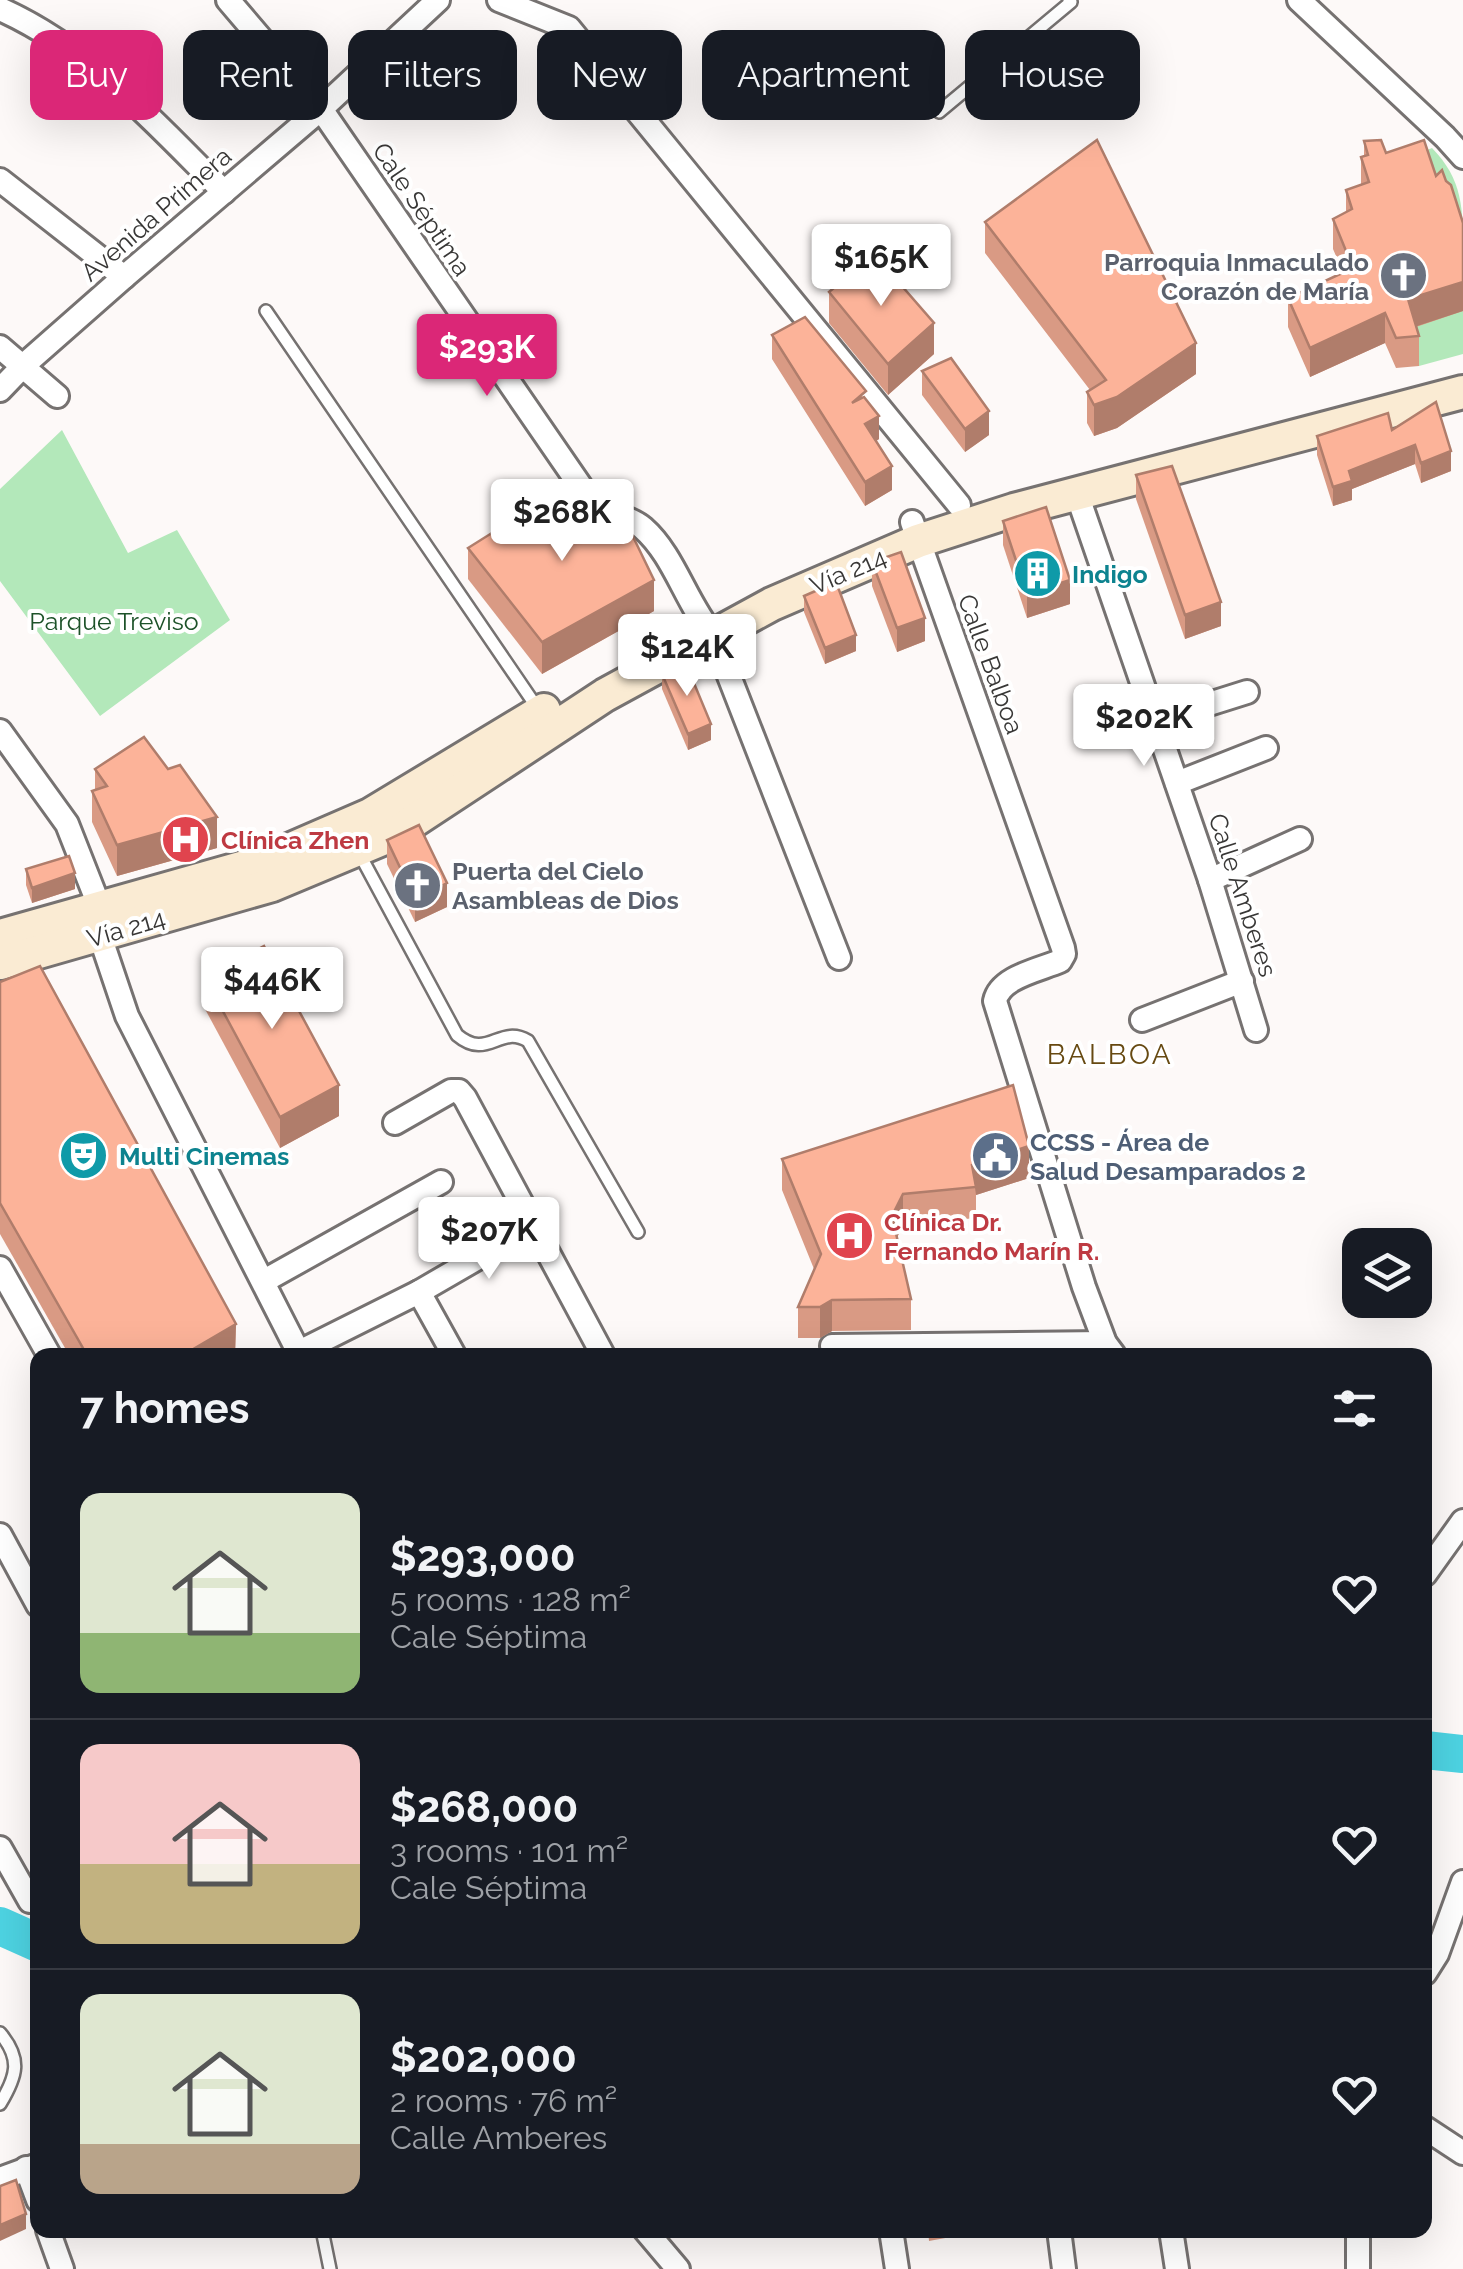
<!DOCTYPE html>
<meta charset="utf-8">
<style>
:root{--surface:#171b24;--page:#20242c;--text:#f1f3f6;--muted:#9ea1a6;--line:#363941;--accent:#db2777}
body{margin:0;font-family:Raleway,sans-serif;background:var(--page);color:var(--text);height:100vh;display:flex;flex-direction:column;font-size:38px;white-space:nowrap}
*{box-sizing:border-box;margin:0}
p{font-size:32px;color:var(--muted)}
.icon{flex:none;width:55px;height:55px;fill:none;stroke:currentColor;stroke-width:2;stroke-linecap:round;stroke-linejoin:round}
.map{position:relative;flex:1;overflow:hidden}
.drawer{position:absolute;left:30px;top:1348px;width:1402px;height:890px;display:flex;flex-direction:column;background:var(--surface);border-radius:20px;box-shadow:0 10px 40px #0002}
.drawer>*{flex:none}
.banner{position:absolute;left:30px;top:30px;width:1405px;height:90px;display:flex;gap:20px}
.fabs{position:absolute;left:1342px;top:1228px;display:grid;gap:20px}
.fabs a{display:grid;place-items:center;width:90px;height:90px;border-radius:20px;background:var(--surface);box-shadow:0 10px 40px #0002;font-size:50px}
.price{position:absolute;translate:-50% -85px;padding:0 22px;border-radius:10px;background:#fff;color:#222;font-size:32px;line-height:65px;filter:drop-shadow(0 2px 5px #0008)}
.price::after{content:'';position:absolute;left:50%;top:60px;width:30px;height:22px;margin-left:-15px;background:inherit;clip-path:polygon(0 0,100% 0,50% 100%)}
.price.selected{background:var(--accent);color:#fff}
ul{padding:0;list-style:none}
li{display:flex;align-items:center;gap:30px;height:250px;padding:0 50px}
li+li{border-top:2px solid var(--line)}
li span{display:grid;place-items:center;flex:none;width:280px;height:200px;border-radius:20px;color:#555}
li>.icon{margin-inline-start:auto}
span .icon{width:120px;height:120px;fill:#fffc;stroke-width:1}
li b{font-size:42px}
h2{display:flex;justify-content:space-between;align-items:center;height:120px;padding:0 50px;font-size:42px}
.chip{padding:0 35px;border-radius:20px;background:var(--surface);box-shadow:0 10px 40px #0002;font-size:35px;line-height:90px}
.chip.selected{background:var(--accent);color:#fff}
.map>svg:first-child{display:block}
.green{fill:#b3e8ba}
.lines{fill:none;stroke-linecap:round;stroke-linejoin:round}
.river{stroke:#4dd3e2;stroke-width:38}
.lane-casing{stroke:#767271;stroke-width:16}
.street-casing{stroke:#767271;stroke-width:28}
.secondary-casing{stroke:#767271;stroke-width:38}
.lane{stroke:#fff;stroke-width:11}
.street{stroke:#fff;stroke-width:22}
.secondary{stroke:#faebd3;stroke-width:32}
.wall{fill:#d99a84}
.shaded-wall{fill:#b07d6b}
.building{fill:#fcb399;stroke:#b07d6b;stroke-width:2.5}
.labels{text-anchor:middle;stroke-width:8;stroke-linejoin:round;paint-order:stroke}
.street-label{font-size:25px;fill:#383736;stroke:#fff}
.worship-label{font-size:25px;font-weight:bold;fill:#5b616d;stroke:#fff;text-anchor:end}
.culture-label{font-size:25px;font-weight:bold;fill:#0d838f;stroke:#fff;text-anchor:start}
.park-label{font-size:25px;fill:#1d5229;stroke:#fff}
.health-label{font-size:25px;font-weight:bold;fill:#be3a42;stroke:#fff;text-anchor:start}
.service-label{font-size:25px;font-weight:bold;fill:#4e5e75;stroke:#fff;text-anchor:start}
.neighbourhood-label{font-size:28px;letter-spacing:2.5px;fill:#674a12;stroke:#fff}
</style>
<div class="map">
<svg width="1463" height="2269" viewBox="0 0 1463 2269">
<rect width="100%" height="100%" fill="#fdf9f8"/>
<g class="green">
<path d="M1432 148C1463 180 1463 208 1463 253L1381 169Z"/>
<path d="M1400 306 1463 311V354L1419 366Z"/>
<path d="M62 430 128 553 177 530 230 620 100 716 0 581V489Z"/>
</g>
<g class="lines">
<g class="river">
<path d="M1425 1750 1463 1754"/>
<path d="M0 1926 38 1943"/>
</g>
<defs>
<g id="lane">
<path d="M939 112 1071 2 1069 0"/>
<path d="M266 311 538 709"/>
<path d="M359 853 457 1035C488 1061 499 1024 528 1041L638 1232"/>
<path d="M0 2033C22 2059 17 2076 0 2104"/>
<path d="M322 2230 330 2269"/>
</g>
<g id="street">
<path d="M228 0 321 109 588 497C594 502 601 507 608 511 620 517 633 519 643 528 674 555 686 603 713 635L839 958"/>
<path d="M499 0 569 28 959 505"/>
<path d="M1299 0 1445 137 1463 157"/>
<path d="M0 9C90 49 156 124 224 192"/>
<path d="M0 180 124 277"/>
<path d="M0 347 57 396"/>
<path d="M0 390 24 365 124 277 321 109 438 0"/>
<path d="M1077 494 1210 880 1256 1030"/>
<path d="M912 522 1063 948 1064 954 1060 961C1039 970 1000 977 995 1001L1084 1287 1105 1343 1114 1355"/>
<path d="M1155 721 1247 692"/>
<path d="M0 731 67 824 100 908V936L127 1016 300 1355"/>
<path d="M1177 783 1266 748"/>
<path d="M1210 880 1300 839"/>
<path d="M1142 1020 1242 981"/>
<path d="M395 1123 451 1091H459L465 1098 603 1355"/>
<path d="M0 1268 49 1355"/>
<path d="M264 1281 441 1182"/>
<path d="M419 1292 454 1355"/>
<path d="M832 1346 1105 1343"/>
<path d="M299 1352 419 1292 533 1226"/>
<path d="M0 1535 38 1605"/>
<path d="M1425 1574 1463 1521"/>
<path d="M0 1848 30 1901"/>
<path d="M1425 1973 1437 1954 1463 1882"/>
<path d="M1425 2128 1463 2153"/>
<path d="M26 2168 38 2200"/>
<path d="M0 2179 38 2165"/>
<path d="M48 2230 62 2269"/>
<path d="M645 2230 678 2269"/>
<path d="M891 2230 897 2269"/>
<path d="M1059 2230 1064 2269"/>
<path d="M1171 2230 1177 2269"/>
<path d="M1358 2230V2269"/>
</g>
<g id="secondary">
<path d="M0 936 259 863 370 815 544 710"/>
<path d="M0 963 272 885 394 834 605 695 772 604 918 541 1014 510 1463 392"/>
</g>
</defs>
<use href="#lane" class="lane-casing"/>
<use href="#street" class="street-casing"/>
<use href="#secondary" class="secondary-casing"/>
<use href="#lane" class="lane"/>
<use href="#street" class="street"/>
<use href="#secondary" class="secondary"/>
</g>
<g class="wall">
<path d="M1364 141 1386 153 1463 311 1416 327 1419 336V366L1396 368 1385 343 1310 377 1288 327V298L1343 272 1333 249V219L1346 212V190L1361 185V157L1364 156Z"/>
<path d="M985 222 1196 374 1117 428 1094 436 1087 423V392L1090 390 985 253Z"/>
<path d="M829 292 934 354 888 395 829 323Z"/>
<path d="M772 335 866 399 879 439 876 441 892 490 865 506 772 359Z"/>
<path d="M922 371 989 435 965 452 922 395Z"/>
<path d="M1392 430 1451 471 1421 483 1415 464 1352 489V500L1333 506 1317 455V436Z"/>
<path d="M1136 475 1221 626 1185 639 1136 499Z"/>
<path d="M590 515 654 611 542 674 468 579V548Z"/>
<path d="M1003 521 1070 604 1027 618 1003 545Z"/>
<path d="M872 562 925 641 897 652 872 586Z"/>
<path d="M804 596 856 651 825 664 804 612Z"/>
<path d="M662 674 711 740 688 750 662 689Z"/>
<path d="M95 769H168L217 848 117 876 92 822V791L95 790Z"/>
<path d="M387 840 447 907 415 922 387 864Z"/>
<path d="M26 869 75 889 32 903 26 885Z"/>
<path d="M205 978 339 1116 280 1148 205 1009Z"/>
<path d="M0 982 236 1324 235 1355H69L0 1234Z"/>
<path d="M782 1159 1029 1178 976 1195V1218L903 1225 897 1238 911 1299V1330L832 1331 820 1338H798V1307L814 1269 782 1190Z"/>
<path d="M928 2230H989L929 2241Z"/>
</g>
<g class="shaded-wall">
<path d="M1463 282V311L1408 329V299Z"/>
<path d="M1385 313V343L1310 377V348Z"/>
<path d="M934 323V354L888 395V364Z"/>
<path d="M1196 343V374L1117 428 1094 436V405Z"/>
<path d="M989 411V435L965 452V429Z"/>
<path d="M879 416V439L865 448V424Z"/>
<path d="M1415 445V464L1352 489V500L1333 506V487L1349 471Z"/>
<path d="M1451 451V471L1421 483V463Z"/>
<path d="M892 466V490L865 506V482Z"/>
<path d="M654 580V611L542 674V642Z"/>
<path d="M1070 580V604L1027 618V594Z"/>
<path d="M1221 602V626L1185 639V615Z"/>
<path d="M925 618V641L897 652V628Z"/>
<path d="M856 635V651L825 664V648Z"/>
<path d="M711 724V740L688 750V734Z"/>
<path d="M217 817V848L117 876V845Z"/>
<path d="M75 873V889L32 903V888Z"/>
<path d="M447 883V907L415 922V899Z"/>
<path d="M339 1085V1116L280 1148V1117Z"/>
<path d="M1029 1146V1178L976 1195 972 1165Z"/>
<path d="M903 1194V1225L892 1247V1216Z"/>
<path d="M832 1300V1331L820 1338V1307Z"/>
<path d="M236 1324 235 1355H183Z"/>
<path d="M26 2214V2229L0 2241V2225Z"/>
</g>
<g class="building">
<path d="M1097 140 1196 343 1117 397 1094 405 1087 392 1106 380 985 222Z"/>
<path d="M1381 140 1386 153 1424 140 1436 176 1442 170 1446 181 1451 185 1463 223V282L1408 299 1419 336 1396 338 1385 313 1310 348 1288 298 1353 268 1333 219 1352 209 1346 190 1369 182 1361 157 1368 155 1364 141Z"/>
<path d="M874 254 934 323 888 364 829 292Z"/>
<path d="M805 317 866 391 852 403 864 397 879 416 865 424 892 466 865 482 772 335Z"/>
<path d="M951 358 989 411 965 429 922 371Z"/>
<path d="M1436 402 1451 451 1421 463 1415 445 1349 471 1352 481 1333 487 1317 436 1388 413 1392 430Z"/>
<path d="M1172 466 1221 602 1185 615 1136 475Z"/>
<path d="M554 494 590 515 622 514 654 580 542 642 468 548Z"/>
<path d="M1046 507 1070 580 1027 594 1003 521Z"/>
<path d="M901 552 925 618 897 628 872 562Z"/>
<path d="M836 582 856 635 825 648 804 596Z"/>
<path d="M686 664 711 724 688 734 662 674Z"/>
<path d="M144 737 168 769 180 765 217 817 117 845 92 791 107 786 95 769Z"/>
<path d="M419 825 447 883 415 899 387 840Z"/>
<path d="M69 856 75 873 32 888 26 869Z"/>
<path d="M264 946 339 1085 280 1117 205 978Z"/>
<path d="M40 966 236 1324 183 1355H87L0 1203V982Z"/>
<path d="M1013 1085 1029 1146 972 1165 976 1187 903 1194 892 1216 911 1299 832 1300 820 1307H798L821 1254 782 1159Z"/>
<path d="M16 2180 26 2214 0 2225V2186Z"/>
</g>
<defs>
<symbol id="church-disc" viewBox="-11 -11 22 22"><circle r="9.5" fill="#6b7280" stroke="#fff"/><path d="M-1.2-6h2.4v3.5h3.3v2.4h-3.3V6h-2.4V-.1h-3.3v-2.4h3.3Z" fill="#fff"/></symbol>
<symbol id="building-disc" viewBox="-11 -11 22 22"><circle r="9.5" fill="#0f9aa8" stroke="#fff"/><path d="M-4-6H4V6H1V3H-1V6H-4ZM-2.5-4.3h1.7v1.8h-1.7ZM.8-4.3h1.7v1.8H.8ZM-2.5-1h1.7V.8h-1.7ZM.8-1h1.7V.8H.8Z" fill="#fff"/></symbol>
<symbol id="hospital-disc" viewBox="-11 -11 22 22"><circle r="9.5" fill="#e0444e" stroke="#fff"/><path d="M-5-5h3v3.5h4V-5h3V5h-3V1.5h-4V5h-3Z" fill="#fff"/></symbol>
<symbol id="theatre-disc" viewBox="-11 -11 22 22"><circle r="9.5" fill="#0f9aa8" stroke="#fff"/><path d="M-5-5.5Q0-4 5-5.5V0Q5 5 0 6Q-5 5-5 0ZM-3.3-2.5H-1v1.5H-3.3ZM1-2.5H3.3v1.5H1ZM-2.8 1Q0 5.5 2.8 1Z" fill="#fff"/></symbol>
<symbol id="civic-disc" viewBox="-11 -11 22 22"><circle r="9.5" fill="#5c6f8a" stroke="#fff"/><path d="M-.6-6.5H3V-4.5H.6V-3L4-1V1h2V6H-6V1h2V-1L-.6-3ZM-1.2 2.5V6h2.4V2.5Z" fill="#fff"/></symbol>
</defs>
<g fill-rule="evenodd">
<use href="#church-disc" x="1376" y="248" width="55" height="55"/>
<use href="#building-disc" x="1010" y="546" width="55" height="55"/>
<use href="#hospital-disc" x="158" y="812" width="55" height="55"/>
<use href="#church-disc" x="390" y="858" width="55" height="55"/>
<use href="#theatre-disc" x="56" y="1128" width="55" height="55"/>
<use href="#civic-disc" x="968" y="1128" width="55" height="55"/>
<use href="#hospital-disc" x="822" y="1208" width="55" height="55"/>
</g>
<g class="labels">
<g class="street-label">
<text transform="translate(422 209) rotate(56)" y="9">Cale Séptima</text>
<text transform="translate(156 214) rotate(-41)" y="9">Avenida Primera</text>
<text transform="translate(848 571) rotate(-23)" y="9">Vía 214</text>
<text transform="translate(991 664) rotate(70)" y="9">Calle Balboa</text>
<text transform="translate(1243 895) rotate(72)" y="9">Calle Amberes</text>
<text transform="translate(126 928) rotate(-16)" y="9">Vía 214</text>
</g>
<g class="worship-label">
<text x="1369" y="271">Parroquia Inmaculado<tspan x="1369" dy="29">Corazón de María</tspan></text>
<text x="452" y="880" text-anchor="start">Puerta del Cielo<tspan x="452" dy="29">Asambleas de Dios</tspan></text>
</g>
<g class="culture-label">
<text x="1072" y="583">Indigo</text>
<text x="119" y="1165">Multi Cinemas</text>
</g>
<g class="park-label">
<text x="114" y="630">Parque Treviso</text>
</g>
<g class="health-label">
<text x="221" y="849">Clínica Zhen</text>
<text x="884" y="1231">Clínica Dr.<tspan x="884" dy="29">Fernando Marín R.</tspan></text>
</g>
<g class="service-label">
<text x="1030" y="1151">CCSS - Área de<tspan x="1030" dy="29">Salud Desamparados 2</tspan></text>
</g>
<g class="neighbourhood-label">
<text x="1110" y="1064">BALBOA</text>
</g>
</g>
</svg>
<div class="fabs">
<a><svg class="icon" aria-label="layers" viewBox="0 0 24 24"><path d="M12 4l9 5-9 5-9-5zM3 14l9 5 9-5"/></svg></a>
</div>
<b class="price" style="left:881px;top:309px">$165K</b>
<b class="price selected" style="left:487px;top:399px">$293K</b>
<b class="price" style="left:562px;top:564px">$268K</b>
<b class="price" style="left:687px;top:699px">$124K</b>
<b class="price" style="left:1144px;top:769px">$202K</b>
<b class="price" style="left:272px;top:1032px">$446K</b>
<b class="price" style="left:489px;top:1282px">$207K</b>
<div class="banner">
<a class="chip selected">Buy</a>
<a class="chip">Rent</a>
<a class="chip">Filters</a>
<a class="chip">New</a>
<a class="chip">Apartment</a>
<a class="chip">House</a>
</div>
<section class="drawer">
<h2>7 homes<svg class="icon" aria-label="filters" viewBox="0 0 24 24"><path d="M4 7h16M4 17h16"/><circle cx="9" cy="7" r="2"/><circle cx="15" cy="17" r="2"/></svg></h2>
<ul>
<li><span style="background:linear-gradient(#dfe7d0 70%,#8fb573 0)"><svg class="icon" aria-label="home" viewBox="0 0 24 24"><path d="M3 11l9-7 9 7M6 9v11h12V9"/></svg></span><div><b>$293,000</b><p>5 rooms · 128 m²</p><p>Cale Séptima</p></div><svg class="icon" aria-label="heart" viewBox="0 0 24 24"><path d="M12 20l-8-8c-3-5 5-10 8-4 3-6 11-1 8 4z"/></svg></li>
<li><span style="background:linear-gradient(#f6c9c9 60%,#c2b280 0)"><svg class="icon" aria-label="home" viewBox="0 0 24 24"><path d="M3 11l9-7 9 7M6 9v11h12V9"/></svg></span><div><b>$268,000</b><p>3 rooms · 101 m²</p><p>Cale Séptima</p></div><svg class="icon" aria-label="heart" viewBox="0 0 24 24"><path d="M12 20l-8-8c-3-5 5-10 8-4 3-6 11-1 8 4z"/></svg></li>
<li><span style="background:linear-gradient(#dfe7d0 75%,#b9a48a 0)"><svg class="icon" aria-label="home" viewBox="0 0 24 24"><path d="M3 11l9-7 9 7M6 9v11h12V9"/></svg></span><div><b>$202,000</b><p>2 rooms · 76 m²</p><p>Calle Amberes</p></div><svg class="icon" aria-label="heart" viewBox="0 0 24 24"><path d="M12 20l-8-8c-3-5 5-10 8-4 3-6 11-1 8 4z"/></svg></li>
</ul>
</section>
</div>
